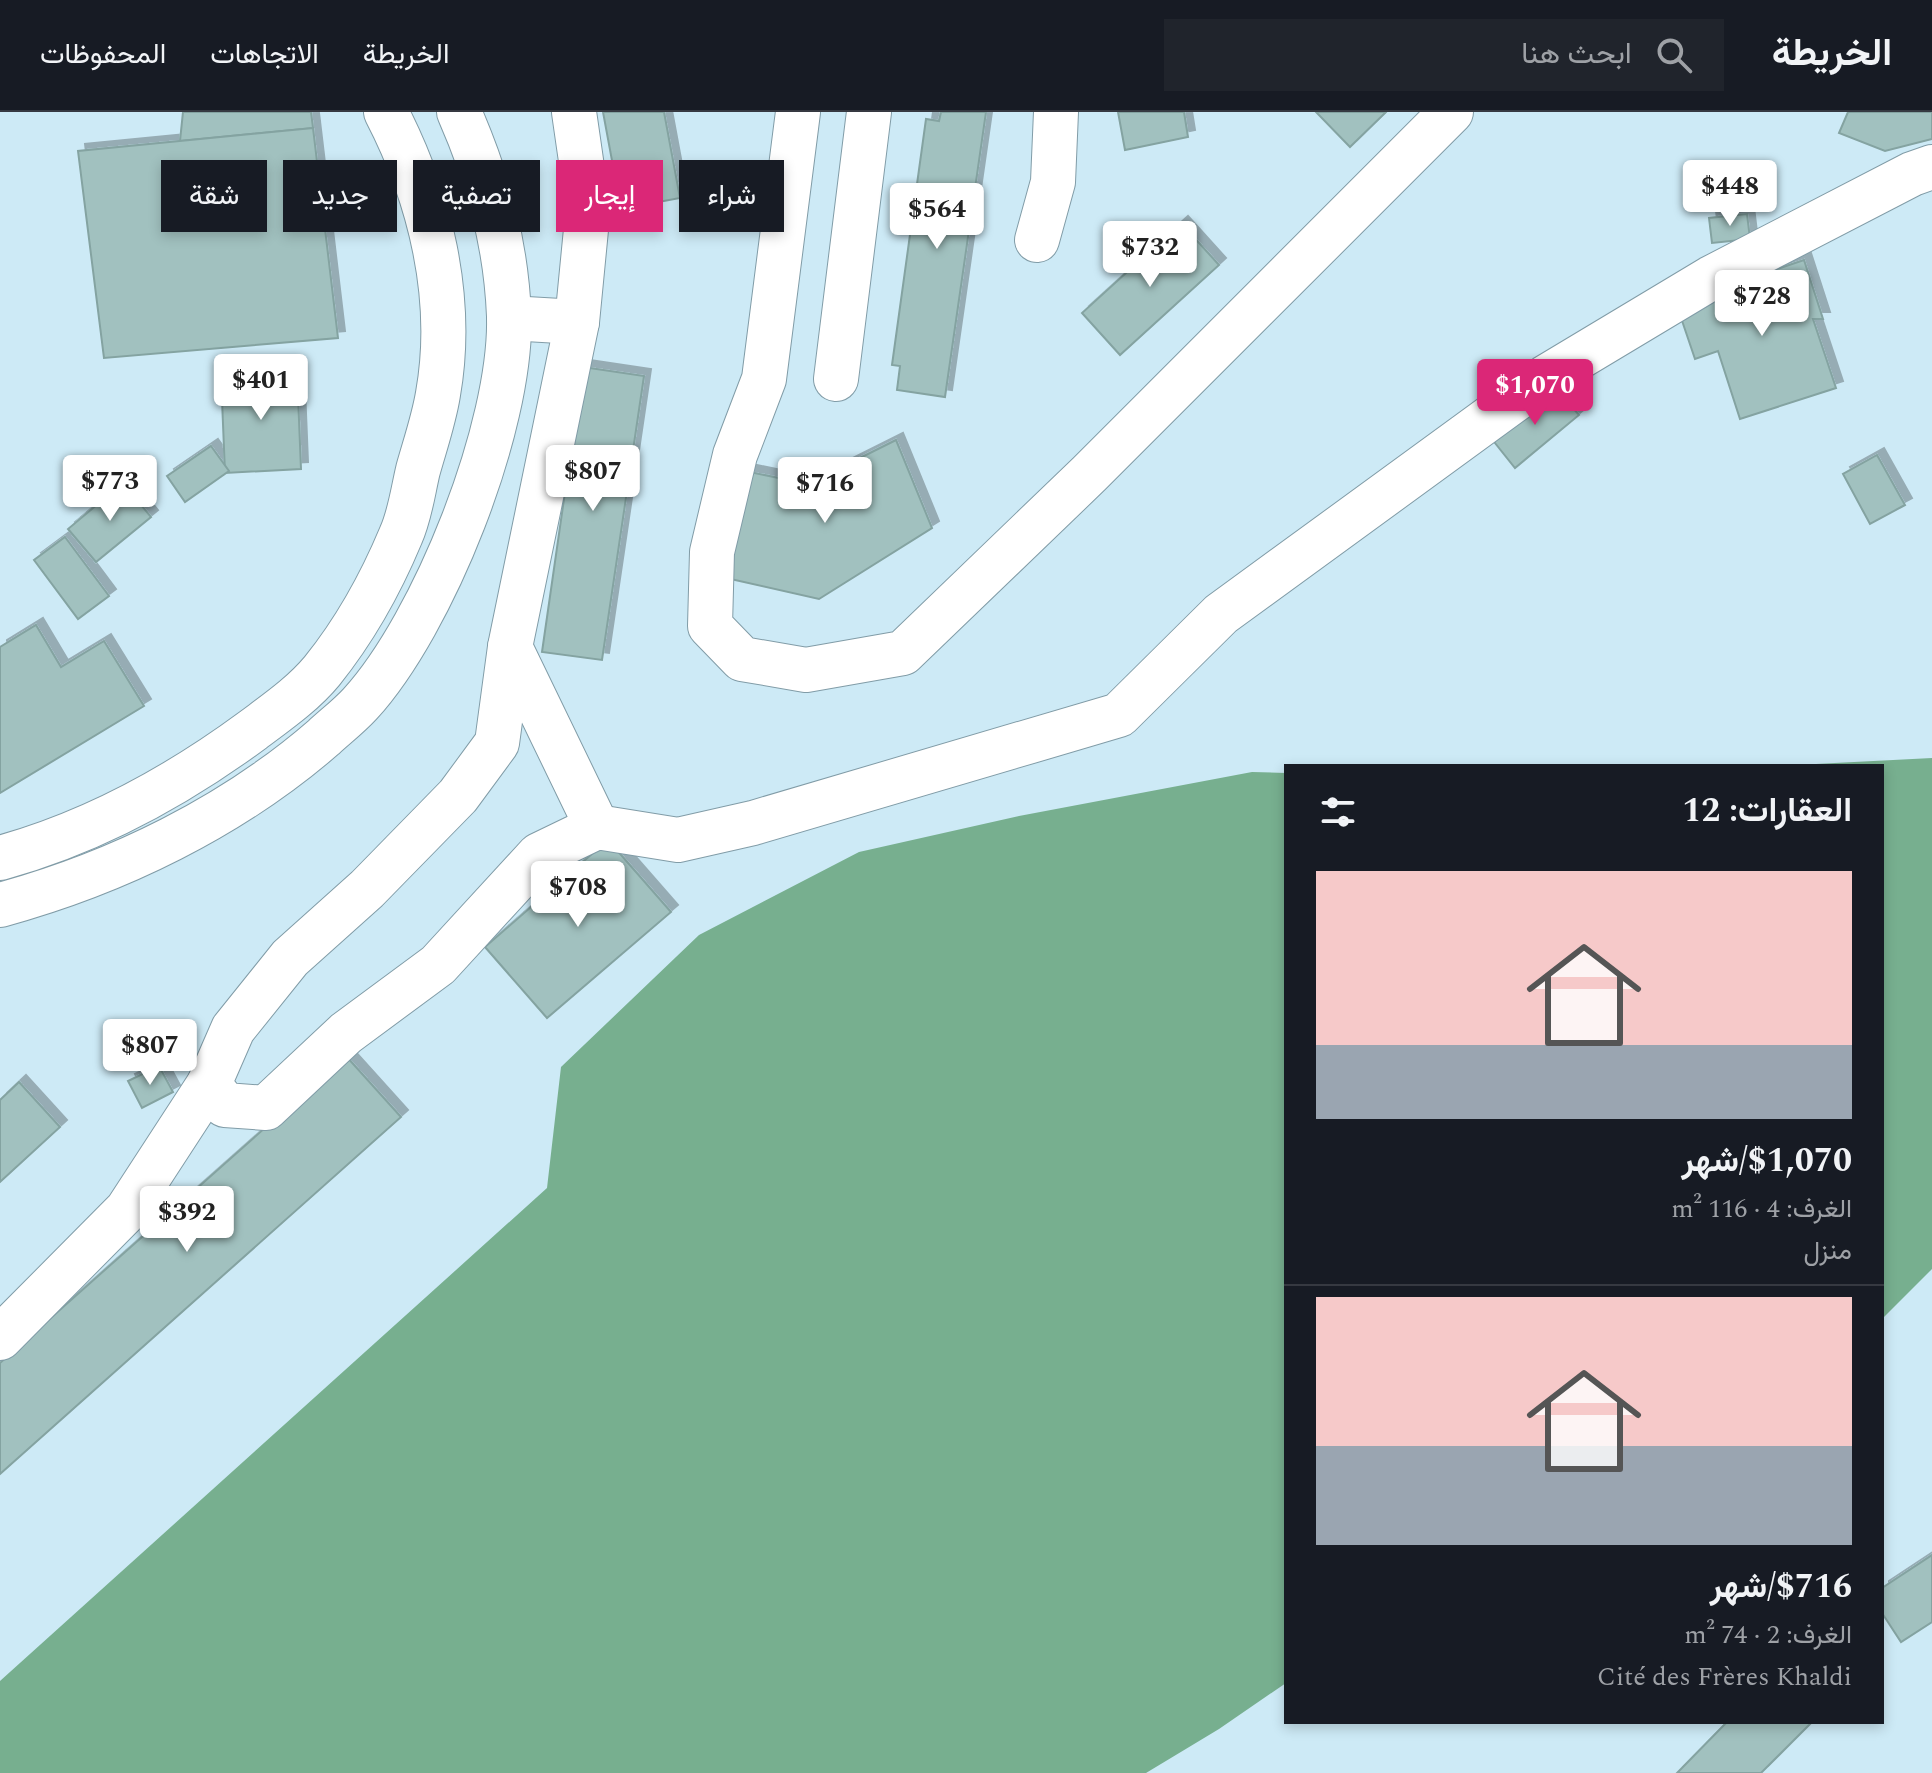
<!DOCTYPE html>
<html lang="ar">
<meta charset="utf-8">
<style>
:root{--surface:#171b24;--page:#20242c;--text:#f1f3f6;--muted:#9ea1a6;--line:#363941;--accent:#db2777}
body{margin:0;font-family:Spectral,Vazirmatn,serif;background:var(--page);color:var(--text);direction:rtl;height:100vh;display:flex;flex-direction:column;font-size:30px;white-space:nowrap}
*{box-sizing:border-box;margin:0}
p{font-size:26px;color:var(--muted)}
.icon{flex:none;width:44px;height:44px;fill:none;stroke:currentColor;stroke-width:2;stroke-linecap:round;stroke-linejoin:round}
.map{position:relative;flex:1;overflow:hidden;direction:ltr}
.details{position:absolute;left:1284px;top:652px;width:600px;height:960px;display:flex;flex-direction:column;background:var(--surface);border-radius:0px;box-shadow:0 4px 12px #0003;direction:rtl}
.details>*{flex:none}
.hud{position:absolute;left:24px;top:48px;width:760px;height:72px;direction:rtl;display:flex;gap:16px}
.price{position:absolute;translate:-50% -68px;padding:0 18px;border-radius:8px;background:#fff;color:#222;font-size:26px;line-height:52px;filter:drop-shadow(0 2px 4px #0008)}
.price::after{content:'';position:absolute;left:50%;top:48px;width:24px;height:18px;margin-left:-12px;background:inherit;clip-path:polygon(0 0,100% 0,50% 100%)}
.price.selected{background:var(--accent);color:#fff}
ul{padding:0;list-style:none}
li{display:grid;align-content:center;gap:16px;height:424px;padding:0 32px}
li+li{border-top:2px solid var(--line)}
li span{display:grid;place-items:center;height:248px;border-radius:0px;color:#555}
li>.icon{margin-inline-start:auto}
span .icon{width:144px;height:144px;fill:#fffc;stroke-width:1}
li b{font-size:34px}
h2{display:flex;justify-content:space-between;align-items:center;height:96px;padding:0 32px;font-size:34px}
.tag{padding:0 28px;border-radius:0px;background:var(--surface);box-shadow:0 4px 12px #0003;font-size:28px;line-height:72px}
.tag.selected{background:var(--accent);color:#fff}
header{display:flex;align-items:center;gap:48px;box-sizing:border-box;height:112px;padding:0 40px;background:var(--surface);border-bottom:2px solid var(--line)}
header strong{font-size:38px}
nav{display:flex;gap:44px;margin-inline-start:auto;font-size:28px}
.search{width:560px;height:72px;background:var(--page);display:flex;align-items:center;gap:20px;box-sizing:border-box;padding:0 28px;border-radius:0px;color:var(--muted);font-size:30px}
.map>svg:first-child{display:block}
.forest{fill:#77af8f}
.building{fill:#a1c1bf;stroke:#84a3a1;stroke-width:2;filter:url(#shadow)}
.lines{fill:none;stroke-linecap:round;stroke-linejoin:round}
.minor-casing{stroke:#819ca7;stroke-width:46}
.major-casing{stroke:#819ca7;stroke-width:46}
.minor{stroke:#fff;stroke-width:44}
.major{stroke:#fff;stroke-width:44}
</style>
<header>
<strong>الخريطة</strong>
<div class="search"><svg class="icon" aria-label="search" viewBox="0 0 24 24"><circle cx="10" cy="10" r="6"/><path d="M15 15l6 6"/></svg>ابحث هنا</div>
<nav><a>الخريطة</a><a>الاتجاهات</a><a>المحفوظات</a></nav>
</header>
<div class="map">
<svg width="1932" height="1661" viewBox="0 0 1932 1661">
<defs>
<filter id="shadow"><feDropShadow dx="7" dy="-7" stdDeviation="0" flood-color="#0004"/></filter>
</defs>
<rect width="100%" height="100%" fill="#cdeaf6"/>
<g class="forest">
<path d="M1932 646V1157L1882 1207V654H1776Z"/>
<path d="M1252 660 1286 661V1571L1219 1617 1146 1661H0V1569L547 1076 561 955 699 823 859 740 1019 704Z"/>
</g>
<g class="building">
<path d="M183 0H311L313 16 180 29Z"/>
<path d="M603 0H664L680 86 621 97Z"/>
<path d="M941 0H986L945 285 897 278 900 254 892 253 926 7 939 9Z"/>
<path d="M1118 0H1184L1188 25 1125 38Z"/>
<path d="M1316 0H1386L1350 35Z"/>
<path d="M1848 0H1932V27L1885 39 1839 21Z"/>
<path d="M313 16 338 226 104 246 78 39Z"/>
<path d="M1747 102 1750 127 1712 131 1709 106Z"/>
<path d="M1181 111 1219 153 1120 243 1082 201Z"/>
<path d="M1804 148 1823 207H1813L1836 276 1740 307 1718 239 1695 247 1676 191Z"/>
<path d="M583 255 644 264 602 548 542 540Z"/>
<path d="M297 259 301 357 225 361 221 263Z"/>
<path d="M1554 274 1579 303 1515 356 1491 326Z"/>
<path d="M896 328 932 416 819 487 726 466 745 359 808 372Z"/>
<path d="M211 334 229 359 185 390 167 364Z"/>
<path d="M1877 343 1905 393 1870 412 1843 362Z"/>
<path d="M123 371 151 405 96 450 68 417Z"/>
<path d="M65 425 109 484 78 507 34 448Z"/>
<path d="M36 513 61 555 104 529 144 594 0 681V535Z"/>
<path d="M608 728 671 800 547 906 485 835Z"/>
<path d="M346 944 401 1005 0 1362V1251Z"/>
<path d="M159 954 173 980 142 996 128 969Z"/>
<path d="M19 970 60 1015 0 1070V988Z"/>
<path d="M1932 1443V1510L1901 1530 1882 1501V1476Z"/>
<path d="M1727 1610H1812L1761 1661H1677Z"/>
</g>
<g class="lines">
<defs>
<g id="minor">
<path d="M574 0 588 97 577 210"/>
<path d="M798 0 764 267 735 343 712 440 710 514 742 547 806 558 903 541 1089 362 1451 0"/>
<path d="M1037 128 1053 70 1056 0"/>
<path d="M509 206 577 210 510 535 497 631 458 684 367 777 290 846 233 917 209 972 225 993 266 996 346 921 438 853 539 743 597 715 678 728 753 711 1119 603 1221 502 1546 265 1711 166 1912 62 1932 55"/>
<path d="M836 267 869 0"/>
<path d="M510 535 597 715"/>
<path d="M0 1226 127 1098 209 972"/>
</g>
<g id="major">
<path d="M0 746C91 721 177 674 253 618 277 600 303 582 322 559 355 518 381 471 401 423 410 403 413 379 418 358 425 333 434 307 438 282 455 186 430 85 386 0"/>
<path d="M0 793C117 761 232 705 324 625 336 614 349 604 360 592 434 511 512 314 509 204 506 131 488 66 459 0"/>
</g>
</defs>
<use href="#minor" class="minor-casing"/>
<use href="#major" class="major-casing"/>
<use href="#minor" class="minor"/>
<use href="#major" class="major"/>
</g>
</svg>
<b class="price" style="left:1730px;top:116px">$448</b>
<b class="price" style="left:937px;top:139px">$564</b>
<b class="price" style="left:1150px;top:177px">$732</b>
<b class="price" style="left:1762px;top:226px">$728</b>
<b class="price" style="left:261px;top:310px">$401</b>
<b class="price selected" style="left:1535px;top:315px">$1,070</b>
<b class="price" style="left:593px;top:401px">$807</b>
<b class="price" style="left:110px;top:411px">$773</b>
<b class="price" style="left:825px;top:413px">$716</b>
<b class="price" style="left:578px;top:817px">$708</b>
<b class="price" style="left:150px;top:975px">$807</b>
<b class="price" style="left:187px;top:1142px">$392</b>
<div class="hud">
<a class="tag">شراء</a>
<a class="tag selected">إيجار</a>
<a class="tag">تصفية</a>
<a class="tag">جديد</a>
<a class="tag">شقة</a>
</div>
<section class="details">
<h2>العقارات: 12<svg class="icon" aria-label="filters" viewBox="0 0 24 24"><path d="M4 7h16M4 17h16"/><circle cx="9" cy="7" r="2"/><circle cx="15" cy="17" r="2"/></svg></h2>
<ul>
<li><span style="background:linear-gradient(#f6c9c9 70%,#9aa5b1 0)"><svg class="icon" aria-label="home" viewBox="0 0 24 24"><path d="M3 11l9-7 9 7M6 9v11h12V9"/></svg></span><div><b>$1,070/شهر</b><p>الغرف: 4 · 116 m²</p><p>منزل</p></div></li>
<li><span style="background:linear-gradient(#f6c9c9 60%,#9aa5b1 0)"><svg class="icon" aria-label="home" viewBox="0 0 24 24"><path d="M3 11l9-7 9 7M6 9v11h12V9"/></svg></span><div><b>$716/شهر</b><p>الغرف: 2 · 74 m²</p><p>Cité des Frères Khaldi</p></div></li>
</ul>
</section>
</div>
